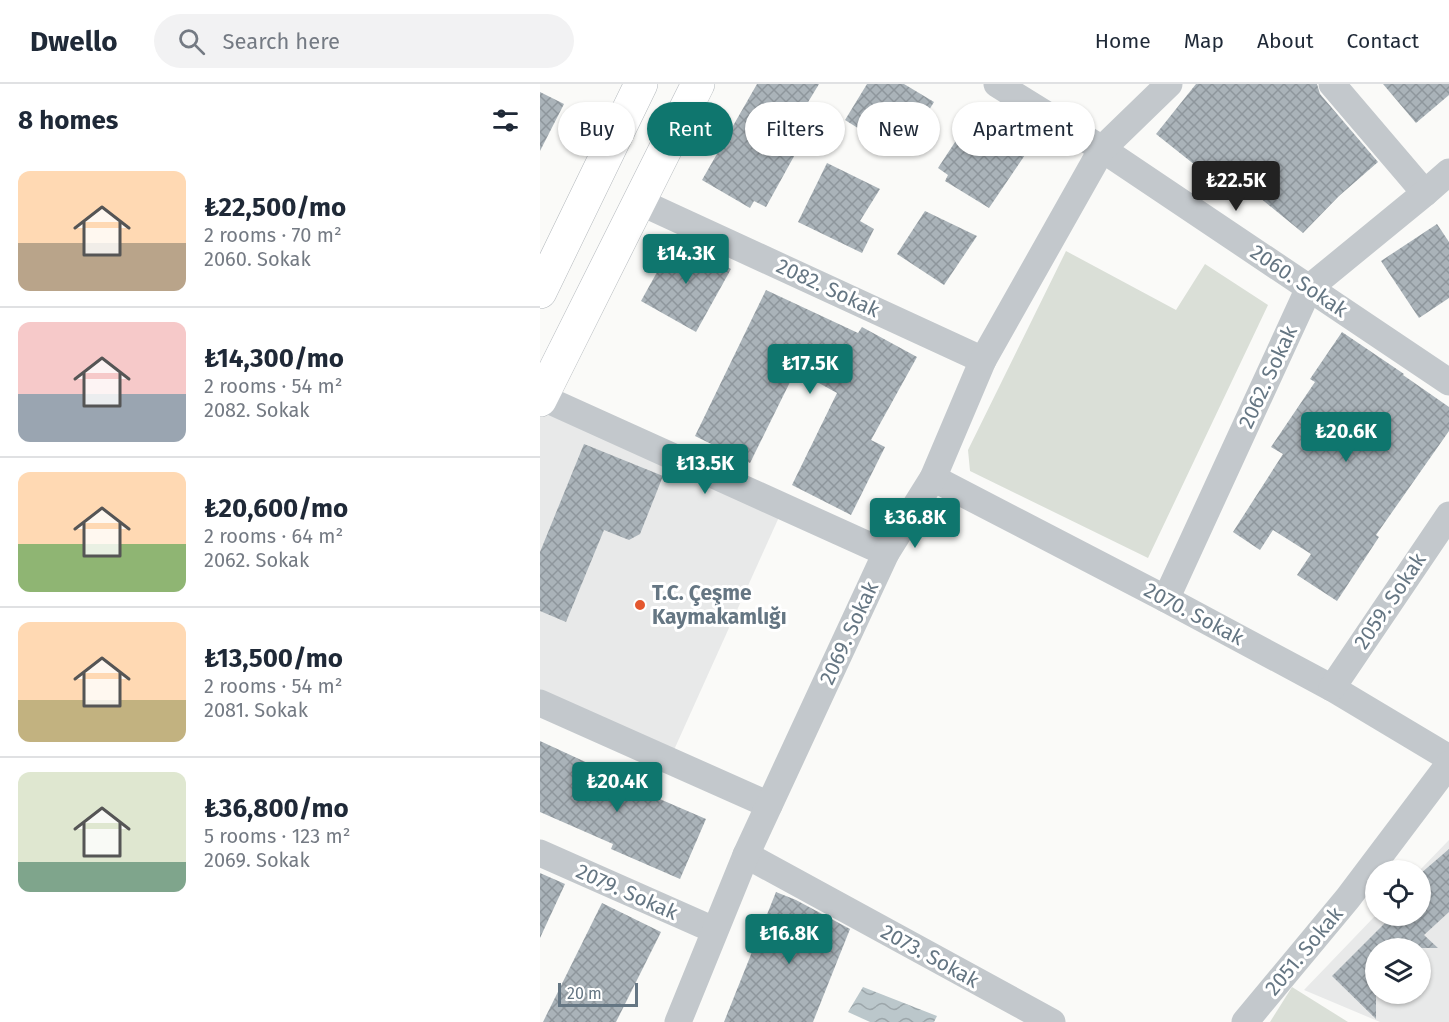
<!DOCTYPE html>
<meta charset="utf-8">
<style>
:root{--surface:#fff;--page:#f2f2f3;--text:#1f2937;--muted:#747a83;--line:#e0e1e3;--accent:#0f766e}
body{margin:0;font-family:"Fira Sans",sans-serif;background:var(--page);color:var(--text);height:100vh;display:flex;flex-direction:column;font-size:22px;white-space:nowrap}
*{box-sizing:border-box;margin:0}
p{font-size:20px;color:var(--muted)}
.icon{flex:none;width:33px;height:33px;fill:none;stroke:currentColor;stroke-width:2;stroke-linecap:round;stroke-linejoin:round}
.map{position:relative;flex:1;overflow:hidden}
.side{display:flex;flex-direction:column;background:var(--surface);width:540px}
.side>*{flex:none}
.banner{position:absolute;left:18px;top:18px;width:570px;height:54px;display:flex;gap:12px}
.buttons{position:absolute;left:825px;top:776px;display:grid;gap:12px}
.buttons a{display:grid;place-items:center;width:66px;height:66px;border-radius:50%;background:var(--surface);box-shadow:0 2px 4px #0004;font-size:30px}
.scale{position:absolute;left:18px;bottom:15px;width:80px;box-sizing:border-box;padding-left:6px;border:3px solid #657683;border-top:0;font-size:16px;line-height:21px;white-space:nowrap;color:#657683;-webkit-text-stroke:4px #fff;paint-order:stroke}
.price{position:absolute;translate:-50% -51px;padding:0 14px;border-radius:6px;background:var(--accent);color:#fff;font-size:20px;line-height:39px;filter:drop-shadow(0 2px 3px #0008)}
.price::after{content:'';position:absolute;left:50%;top:36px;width:18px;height:14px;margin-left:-9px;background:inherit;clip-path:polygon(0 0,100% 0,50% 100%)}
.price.active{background:#222;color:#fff}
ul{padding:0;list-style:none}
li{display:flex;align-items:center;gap:18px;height:150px;padding:0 18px}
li+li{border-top:2px solid var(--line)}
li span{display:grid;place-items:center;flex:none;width:168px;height:120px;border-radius:12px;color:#555}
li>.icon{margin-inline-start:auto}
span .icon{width:72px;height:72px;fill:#fffc;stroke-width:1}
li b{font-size:26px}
h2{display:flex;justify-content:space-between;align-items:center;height:72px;padding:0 18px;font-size:26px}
.tag{padding:0 21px;border-radius:27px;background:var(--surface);box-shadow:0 2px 4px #0004;font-size:21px;line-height:54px}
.tag.active{background:var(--accent);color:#fff}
header{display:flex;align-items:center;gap:36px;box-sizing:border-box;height:84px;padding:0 30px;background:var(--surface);border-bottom:2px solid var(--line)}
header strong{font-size:28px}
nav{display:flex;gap:33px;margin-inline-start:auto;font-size:21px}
.search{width:420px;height:54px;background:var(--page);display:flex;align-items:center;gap:15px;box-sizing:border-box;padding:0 21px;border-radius:33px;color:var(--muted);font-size:22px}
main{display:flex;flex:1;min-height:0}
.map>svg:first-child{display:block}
.built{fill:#e8e9e9;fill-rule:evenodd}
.park{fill:#dadfd7}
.water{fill:url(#water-waves)}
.building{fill:url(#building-cross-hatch)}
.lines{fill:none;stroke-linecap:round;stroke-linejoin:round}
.highway-casing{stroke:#b4b9bd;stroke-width:34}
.street{stroke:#c3c8cc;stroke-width:27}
.highway{stroke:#fff;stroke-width:33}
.poi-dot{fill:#e4572e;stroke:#fff;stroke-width:2}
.labels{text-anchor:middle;stroke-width:6;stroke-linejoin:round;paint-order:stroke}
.street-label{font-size:21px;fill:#657683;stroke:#fff}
.poi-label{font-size:21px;font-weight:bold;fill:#657683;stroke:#fff;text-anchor:start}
</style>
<header>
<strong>Dwello</strong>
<div class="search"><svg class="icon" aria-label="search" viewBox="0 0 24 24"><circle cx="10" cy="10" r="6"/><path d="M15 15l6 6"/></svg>Search here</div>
<nav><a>Home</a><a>Map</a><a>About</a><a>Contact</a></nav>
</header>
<main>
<section class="side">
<h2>8 homes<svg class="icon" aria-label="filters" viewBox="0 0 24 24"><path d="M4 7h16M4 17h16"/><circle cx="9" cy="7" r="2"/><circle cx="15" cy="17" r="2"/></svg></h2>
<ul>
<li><span style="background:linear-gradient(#ffd9b3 60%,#b9a48a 0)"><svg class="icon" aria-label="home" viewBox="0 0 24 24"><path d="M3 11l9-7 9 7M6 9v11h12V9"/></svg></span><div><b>₺22,500/mo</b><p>2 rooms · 70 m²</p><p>2060. Sokak</p></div></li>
<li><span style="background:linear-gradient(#f6c9c9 60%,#9aa5b1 0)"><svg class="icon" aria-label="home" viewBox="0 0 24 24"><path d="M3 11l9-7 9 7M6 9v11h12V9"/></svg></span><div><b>₺14,300/mo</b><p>2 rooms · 54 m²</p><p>2082. Sokak</p></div></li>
<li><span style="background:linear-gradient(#ffd9b3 60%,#8fb573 0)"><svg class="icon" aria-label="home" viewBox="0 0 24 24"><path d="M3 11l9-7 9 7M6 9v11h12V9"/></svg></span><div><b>₺20,600/mo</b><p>2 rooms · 64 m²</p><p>2062. Sokak</p></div></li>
<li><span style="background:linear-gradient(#ffd9b3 65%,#c2b280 0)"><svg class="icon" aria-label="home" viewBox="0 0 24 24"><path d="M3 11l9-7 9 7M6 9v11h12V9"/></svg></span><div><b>₺13,500/mo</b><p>2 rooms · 54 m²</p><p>2081. Sokak</p></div></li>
<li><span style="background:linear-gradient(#dfe7d0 75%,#7fa58c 0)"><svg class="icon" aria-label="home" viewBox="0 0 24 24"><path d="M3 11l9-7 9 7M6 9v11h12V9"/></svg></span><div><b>₺36,800/mo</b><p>5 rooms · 123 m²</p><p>2069. Sokak</p></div></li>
</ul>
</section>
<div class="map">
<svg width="909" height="938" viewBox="0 0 909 938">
<defs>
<pattern id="water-waves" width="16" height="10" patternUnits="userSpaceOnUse" patternTransform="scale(1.5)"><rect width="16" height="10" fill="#bbc7cb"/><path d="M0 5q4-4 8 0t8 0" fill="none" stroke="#9ca6aa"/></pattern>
<pattern id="building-cross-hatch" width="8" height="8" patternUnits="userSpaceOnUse" patternTransform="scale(1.5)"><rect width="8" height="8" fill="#aab3b9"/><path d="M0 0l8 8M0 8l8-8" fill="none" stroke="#8e969c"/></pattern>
</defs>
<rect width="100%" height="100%" fill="#fafaf8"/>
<g class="built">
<path d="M0 316 244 422 129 677 0 619Z"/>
<path d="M909 756V938H840L764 906 836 831H880V786ZM836 864H880V909H836Z"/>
</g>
<g class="park">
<path d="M526 167 636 226 665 180 728 221 608 474 430 387 428 366Z"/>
<path d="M752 903 808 938H730Z"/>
</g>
<path class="water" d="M323 903 397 932 394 938H330L308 928Z"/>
<g class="building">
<path d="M217 0H279L250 48 253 50 247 60 258 65 226 123 214 117 210 124 162 96Z"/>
<path d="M327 0H364L394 18 361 71 305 36Z"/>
<path d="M656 0H777L780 10 838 78 799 112 763 149 708 104 699 116 616 50Z"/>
<path d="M843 0H909V11L876 39Z"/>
<path d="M0 8 24 20 0 67Z"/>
<path d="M436 26 491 62 449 124 405 97 408 91 398 84Z"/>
<path d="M287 79 340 105 320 137 334 145 322 169 258 138Z"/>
<path d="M385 127 437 152 404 201 357 170Z"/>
<path d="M897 140 909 158V214L879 234 841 177Z"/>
<path d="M136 154 191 185 156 248 101 217Z"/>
<path d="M226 206 318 249 322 243 377 273 331 356 345 363 311 431 252 401 297 309 259 288 255 296 252 294 210 379 155 352Z"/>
<path d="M802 248 864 290 863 291 909 323V347L836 451 839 453 797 517 757 491 771 470 733 446 720 466 693 448 743 370 731 363 775 298 770 295Z"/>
<path d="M44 360 123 392 100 450 89 456 64 446 26 538 0 527V468Z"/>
<path d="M0 657 65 687 64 691 166 735 140 795 71 765 73 760 0 728Z"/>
<path d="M909 765V828L884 851 898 864H836V935L792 892 853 831H880V790Z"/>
<path d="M0 789 25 800 0 854Z"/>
<path d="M236 808 256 816 310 845 273 938H184Z"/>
<path d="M62 819 121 848 76 938H3Z"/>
</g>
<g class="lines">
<defs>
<g id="highway">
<path d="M0 208 101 0"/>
<path d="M0 316 158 0"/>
</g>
</defs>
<use href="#highway" class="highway-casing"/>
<g class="street">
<path d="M457 0 562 65 909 298"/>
<path d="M792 0 885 109"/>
<path d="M100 118 443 276"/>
<path d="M1 313 346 469"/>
<path d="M393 394 626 515 792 604 909 674"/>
<path d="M626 515 769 204 885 109 909 88"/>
<path d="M792 604 909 431"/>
<path d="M0 619 229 721"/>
<path d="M0 769 174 846"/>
<path d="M206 771 512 938"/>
<path d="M138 938 206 771 346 469 393 394 443 276 562 65 629 0"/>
<path d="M705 938 808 814 909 680"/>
</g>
<use href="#highway" class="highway"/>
</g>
<circle class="poi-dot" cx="100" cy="521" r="6"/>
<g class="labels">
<g class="street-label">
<text transform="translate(759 197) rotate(34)" y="7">2060. Sokak</text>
<text transform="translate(288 204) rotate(25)" y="7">2082. Sokak</text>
<text transform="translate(728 293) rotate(-65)" y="7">2062. Sokak</text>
<text transform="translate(850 517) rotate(-56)" y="7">2059. Sokak</text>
<text transform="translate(654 530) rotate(28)" y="7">2070. Sokak</text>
<text transform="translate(309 549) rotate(-65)" y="7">2069. Sokak</text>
<text transform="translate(87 808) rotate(24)" y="7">2079. Sokak</text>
<text transform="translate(764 867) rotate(-50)" y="7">2051. Sokak</text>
<text transform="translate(390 872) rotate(29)" y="7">2073. Sokak</text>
</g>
<g class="poi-label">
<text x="112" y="516">T.C. Çeşme<tspan x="112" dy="24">Kaymakamlığı</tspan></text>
</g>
</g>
</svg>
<div class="buttons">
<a><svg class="icon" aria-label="locate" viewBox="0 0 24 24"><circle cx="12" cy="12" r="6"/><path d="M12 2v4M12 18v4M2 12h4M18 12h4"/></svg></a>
<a><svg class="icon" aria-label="layers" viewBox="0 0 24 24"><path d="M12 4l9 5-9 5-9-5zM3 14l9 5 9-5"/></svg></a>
</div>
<div class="scale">20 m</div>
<b class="price active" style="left:696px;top:128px">₺22.5K</b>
<b class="price" style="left:146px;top:201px">₺14.3K</b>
<b class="price" style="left:270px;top:311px">₺17.5K</b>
<b class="price" style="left:806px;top:379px">₺20.6K</b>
<b class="price" style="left:165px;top:411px">₺13.5K</b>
<b class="price" style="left:375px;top:465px">₺36.8K</b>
<b class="price" style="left:77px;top:729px">₺20.4K</b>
<b class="price" style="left:249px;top:881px">₺16.8K</b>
<div class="banner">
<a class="tag">Buy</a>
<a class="tag active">Rent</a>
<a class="tag">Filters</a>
<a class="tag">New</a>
<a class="tag">Apartment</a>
</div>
</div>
</main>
